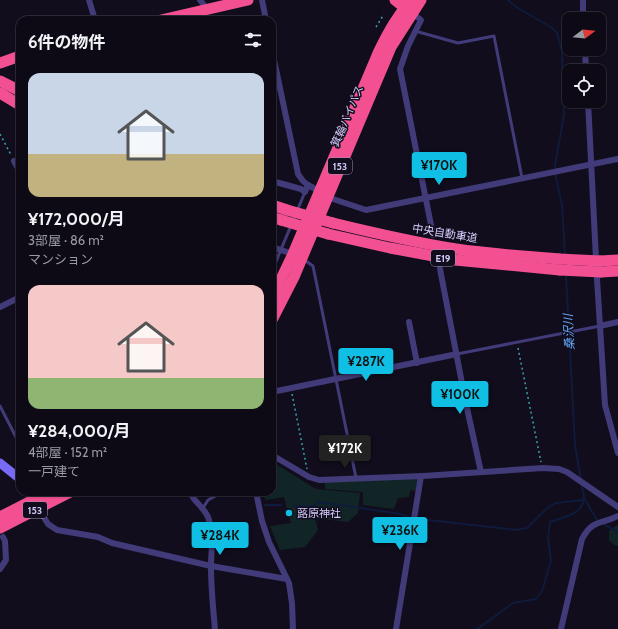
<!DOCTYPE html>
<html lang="ja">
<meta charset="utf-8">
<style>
:root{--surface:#0d0a16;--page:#1b1823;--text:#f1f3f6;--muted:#9a9aa1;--line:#2d2b35;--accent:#10bfe4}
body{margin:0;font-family:Cabin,"Noto Sans JP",sans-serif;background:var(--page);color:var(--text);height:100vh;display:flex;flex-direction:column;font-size:15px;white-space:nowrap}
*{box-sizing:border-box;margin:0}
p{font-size:13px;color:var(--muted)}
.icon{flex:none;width:22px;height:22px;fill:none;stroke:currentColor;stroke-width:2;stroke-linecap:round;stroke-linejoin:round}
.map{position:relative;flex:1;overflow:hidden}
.details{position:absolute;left:16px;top:16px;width:260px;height:480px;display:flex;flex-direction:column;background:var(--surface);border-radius:12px;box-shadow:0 1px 3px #0004,0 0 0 1px var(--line)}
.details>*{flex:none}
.needle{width:26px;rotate:74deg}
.fabs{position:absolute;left:562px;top:12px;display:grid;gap:8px}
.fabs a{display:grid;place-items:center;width:44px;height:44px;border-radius:8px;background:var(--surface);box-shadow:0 1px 3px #0004,0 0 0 1px var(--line);font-size:20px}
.price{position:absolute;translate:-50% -34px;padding:0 9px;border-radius:4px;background:var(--accent);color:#111;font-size:13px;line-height:26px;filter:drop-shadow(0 1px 2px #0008)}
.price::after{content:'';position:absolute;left:50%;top:24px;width:12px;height:9px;margin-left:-6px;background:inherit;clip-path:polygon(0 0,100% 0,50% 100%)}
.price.on{background:#222;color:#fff}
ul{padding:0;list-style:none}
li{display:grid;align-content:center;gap:8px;height:212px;padding:0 12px}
li span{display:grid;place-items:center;height:124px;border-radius:12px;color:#555}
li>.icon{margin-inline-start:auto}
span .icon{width:72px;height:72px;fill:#fffc;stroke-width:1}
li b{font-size:17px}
h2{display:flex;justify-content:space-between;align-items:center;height:48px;padding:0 12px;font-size:17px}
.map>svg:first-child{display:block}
.green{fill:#112526}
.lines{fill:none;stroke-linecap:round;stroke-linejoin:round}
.stream{stroke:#0e1b3b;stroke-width:2}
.path{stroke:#35a5a7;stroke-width:1.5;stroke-dasharray:2 3;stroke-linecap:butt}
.lane{stroke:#423b79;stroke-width:3}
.street{stroke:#423b79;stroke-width:6}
.secondary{stroke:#786af5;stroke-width:9}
.highway{stroke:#f35092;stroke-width:11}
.highway-bridge{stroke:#f35092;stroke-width:11}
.poi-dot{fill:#10bfe4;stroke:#110d1d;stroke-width:1.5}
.labels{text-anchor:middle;stroke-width:3;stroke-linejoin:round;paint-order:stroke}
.shield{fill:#110d1d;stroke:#9a93b8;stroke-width:1}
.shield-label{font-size:10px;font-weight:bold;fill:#d5ccfb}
.street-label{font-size:11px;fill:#d5ccfb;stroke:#110d1d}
.poi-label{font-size:11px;fill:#d5ccfb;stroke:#110d1d;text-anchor:start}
.water-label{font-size:12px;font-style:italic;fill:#62a6f4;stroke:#110d1d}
</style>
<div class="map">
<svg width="618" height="629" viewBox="0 0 618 629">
<rect width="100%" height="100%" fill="#110d1d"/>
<g class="green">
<path d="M274 463 316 489 360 493 358 513 348 522 315 518 318 530 305 547 280 550 270 526 291 523 284 497 265 500 264 492H272V464Z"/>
<path d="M418 478 416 491 410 490 409 497 398 498 394 509 363 505V492L325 489V481Z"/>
<path d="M617 525H618V546L614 545 609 540V531Z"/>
</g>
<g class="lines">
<g class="stream">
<path d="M508 0 516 7 551 27 557 33 562 52 564 115 555 165 556 178 562 205 565 256"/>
<path d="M566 275 575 445 581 480"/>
<path d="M584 498 597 520"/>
<path d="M265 505H281"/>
<path d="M293 506H314L319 502 401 514 408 517"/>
<path d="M420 519 516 530 527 528 547 508 556 503 583 500"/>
<path d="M605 525 618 532"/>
<path d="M477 629 513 603 536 599 542 591 551 561 548 538 550 522C564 517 584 514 584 497 584 493 582 488 581 484"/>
</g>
<g class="path">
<path d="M376 27 384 14"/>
<path d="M0 134 11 155"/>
<path d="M518 348 541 462"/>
<path d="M292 394 307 469"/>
</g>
<g class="lane">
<path d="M415 31 458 43 494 36 522 178"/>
<path d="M303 259 313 266 356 478"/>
<path d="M272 271 305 192"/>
<path d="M457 354 600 326"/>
<path d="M0 406 20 445"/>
<path d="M203 508 208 500 223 492"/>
</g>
<g class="street">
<path d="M89 0 95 20"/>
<path d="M200 0 207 9"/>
<path d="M262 0 266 20"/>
<path d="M583 0V19"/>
<path d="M412 13 421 20 408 46 400 69 433 235"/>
<path d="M585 49 586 71"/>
<path d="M272 50 298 174 303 181 308 185"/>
<path d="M588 101 597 279 605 405 618 453"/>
<path d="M14 161 20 172"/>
<path d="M272 181 301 189 305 192 308 185 319 191"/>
<path d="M327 197 366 210 618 159"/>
<path d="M272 247 293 254"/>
<path d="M440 269 465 399 481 472"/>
<path d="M0 307 20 297"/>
<path d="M409 322 417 363"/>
<path d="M600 326 618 322"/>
<path d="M272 392 457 354"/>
<path d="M272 455 309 477 319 480 423 476 543 468 559 469 567 472 618 507"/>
<path d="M190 492C194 503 206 508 209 520 214 536 211 551 211 567 211 587 213 608 215 629"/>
<path d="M256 492 262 521 269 542 289 583 292 603 293 629"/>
<path d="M38 508 48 524 57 530 98 537 112 543 211 566 287 579"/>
<path d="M0 569 6 560 5 541 3 537"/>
<path d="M396 629 421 476"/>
<path d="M561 629 582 539C593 519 600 525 618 516"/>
</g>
<g class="secondary">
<path d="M0 463 20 479"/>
<path d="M30 492 36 505"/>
</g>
<g class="highway">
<path d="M395 0 410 12"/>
<path d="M161 20 248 0"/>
<path d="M0 63 20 56"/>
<path d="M0 81 20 91"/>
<path d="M0 93 20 105"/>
<path d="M272 205 287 210"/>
<path d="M272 217 281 220"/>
<path d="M333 223C374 233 414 242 456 249 490 254 525 256 559 259"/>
<path d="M328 234 390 248 455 260 560 270"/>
<path d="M600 261 618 260"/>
<path d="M601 272 618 271"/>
<path d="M272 298 293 254 379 51C388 33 398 14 412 0"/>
<path d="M272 320 294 277 391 47 421 0"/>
<path d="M0 517 49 492"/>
<path d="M0 528 70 492"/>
</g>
<g class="highway-bridge">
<path d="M287 210 333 223"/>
<path d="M281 220 328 234"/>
<path d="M559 259 600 261"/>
<path d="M560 270 601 272"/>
</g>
</g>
<circle class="poi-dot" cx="289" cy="513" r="4"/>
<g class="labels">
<g class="shield">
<rect x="328" y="158" width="24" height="16" rx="3"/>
<rect x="431" y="250" width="24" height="16" rx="3"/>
<rect x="23" y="502" width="24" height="16" rx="3"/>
</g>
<g class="shield-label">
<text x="340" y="170">153</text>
<text x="443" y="262">E19</text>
<text x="35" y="514">153</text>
</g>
<g class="street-label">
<text transform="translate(347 116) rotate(-67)" y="4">箕輪バイパス</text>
<text transform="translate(445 233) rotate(9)" y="4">中央自動車道</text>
</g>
<g class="poi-label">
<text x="297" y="517">蕗原神社</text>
</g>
<g class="water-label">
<text transform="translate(569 332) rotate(-93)" y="4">桑沢川</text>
</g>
</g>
</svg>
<div class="fabs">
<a><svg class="needle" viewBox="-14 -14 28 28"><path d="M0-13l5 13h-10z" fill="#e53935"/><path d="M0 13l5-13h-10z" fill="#9a9aa1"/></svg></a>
<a><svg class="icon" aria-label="locate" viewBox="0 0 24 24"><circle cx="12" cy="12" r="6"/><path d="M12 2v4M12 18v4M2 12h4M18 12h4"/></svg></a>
</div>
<b class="price" style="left:439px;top:186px">¥170K</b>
<b class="price" style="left:366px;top:382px">¥287K</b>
<b class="price" style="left:460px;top:415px">¥100K</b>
<b class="price on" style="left:345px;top:469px">¥172K</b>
<b class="price" style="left:400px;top:551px">¥236K</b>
<b class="price" style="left:220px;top:556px">¥284K</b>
<section class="details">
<h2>6件の物件<svg class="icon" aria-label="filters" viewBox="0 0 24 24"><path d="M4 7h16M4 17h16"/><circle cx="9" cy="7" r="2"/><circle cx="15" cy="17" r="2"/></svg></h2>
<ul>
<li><span style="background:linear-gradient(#c9d6e8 65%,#c2b280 0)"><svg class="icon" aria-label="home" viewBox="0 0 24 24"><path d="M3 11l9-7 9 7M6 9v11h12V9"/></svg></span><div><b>¥172,000/月</b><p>3部屋 · 86 m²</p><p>マンション</p></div></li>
<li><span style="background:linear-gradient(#f6c9c9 75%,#8fb573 0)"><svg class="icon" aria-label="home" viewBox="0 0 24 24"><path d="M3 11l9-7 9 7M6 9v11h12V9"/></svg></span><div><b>¥284,000/月</b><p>4部屋 · 152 m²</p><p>一戸建て</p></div></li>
</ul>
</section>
</div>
